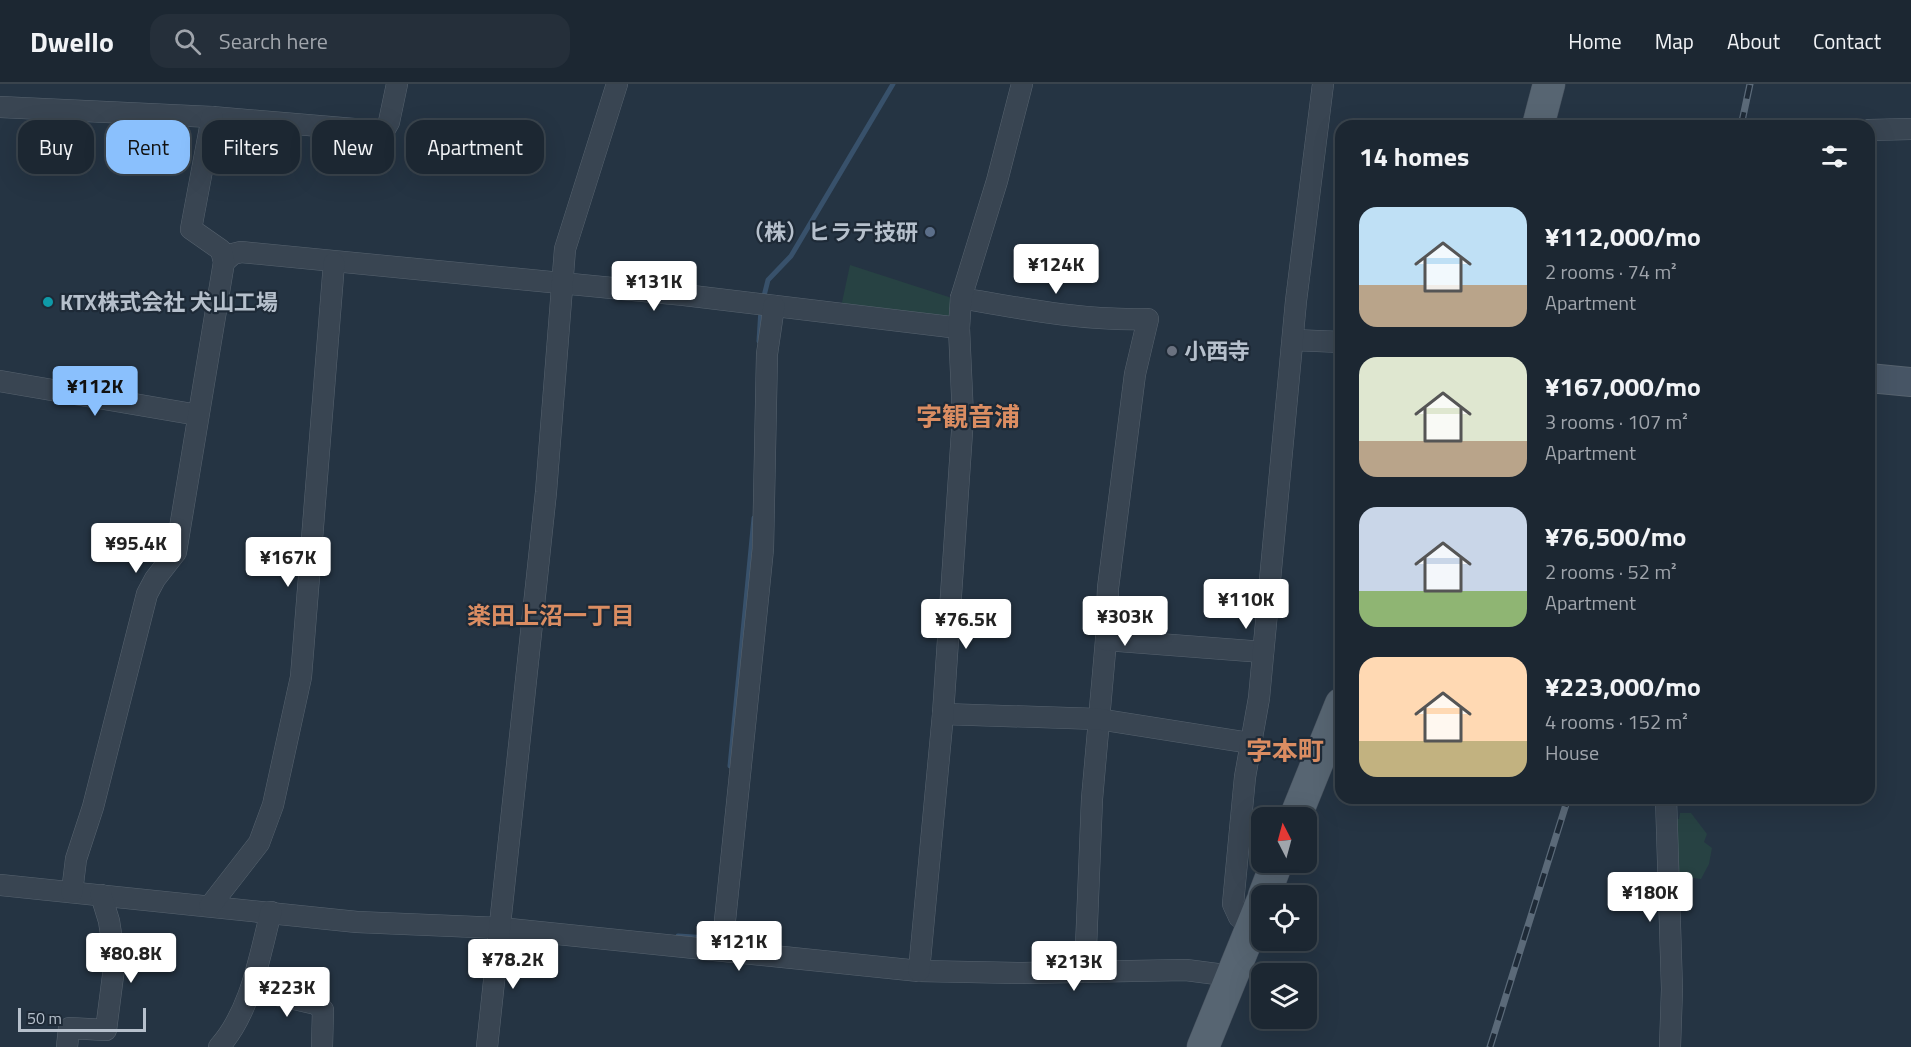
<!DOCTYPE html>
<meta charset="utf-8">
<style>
:root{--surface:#1c2732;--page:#252f3a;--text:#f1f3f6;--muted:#a0a5ac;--line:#3a444d;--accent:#8ac0fd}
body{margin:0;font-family:"Titillium Web","Noto Sans JP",sans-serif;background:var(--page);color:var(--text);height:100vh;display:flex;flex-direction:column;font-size:22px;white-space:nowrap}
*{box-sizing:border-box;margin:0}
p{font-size:20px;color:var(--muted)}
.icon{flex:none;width:33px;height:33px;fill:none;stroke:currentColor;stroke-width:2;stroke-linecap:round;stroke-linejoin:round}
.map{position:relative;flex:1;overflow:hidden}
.panel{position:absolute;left:1335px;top:36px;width:540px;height:684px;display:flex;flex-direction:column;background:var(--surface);border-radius:18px;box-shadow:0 6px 24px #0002,0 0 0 2px var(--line)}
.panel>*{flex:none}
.top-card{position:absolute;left:18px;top:36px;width:570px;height:54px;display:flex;gap:12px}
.needle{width:39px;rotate:354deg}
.fabs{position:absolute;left:1251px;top:723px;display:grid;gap:12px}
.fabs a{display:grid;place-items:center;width:66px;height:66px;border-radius:12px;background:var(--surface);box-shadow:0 6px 24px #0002,0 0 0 2px var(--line);font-size:30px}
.scale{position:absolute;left:18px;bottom:15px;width:128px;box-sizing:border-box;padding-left:6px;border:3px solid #b6c0cc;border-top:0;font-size:16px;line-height:21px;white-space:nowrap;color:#b6c0cc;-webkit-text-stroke:4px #1e2a37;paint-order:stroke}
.price{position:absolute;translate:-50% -51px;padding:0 14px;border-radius:6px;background:#fff;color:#222;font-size:20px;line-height:39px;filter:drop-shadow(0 2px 3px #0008)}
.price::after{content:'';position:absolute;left:50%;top:36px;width:18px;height:14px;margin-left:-9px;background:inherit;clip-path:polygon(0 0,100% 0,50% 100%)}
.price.selected{background:var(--accent);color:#111}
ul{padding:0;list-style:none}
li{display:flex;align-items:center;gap:18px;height:150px;padding:0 24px}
li span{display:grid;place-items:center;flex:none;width:168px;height:120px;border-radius:18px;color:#555}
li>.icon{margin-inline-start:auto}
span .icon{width:72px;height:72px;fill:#fffc;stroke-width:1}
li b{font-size:26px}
h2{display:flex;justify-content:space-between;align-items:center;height:72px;padding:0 24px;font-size:26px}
.pill{padding:0 21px;border-radius:18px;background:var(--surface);box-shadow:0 6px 24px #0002,0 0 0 2px var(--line);font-size:21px;line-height:54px}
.pill.selected{background:var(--accent);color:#111}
header{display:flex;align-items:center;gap:36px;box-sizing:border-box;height:84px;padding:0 30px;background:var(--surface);border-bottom:2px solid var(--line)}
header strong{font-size:28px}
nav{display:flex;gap:33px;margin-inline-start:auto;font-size:21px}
.search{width:420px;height:54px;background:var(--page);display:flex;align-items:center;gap:15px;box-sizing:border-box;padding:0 21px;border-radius:18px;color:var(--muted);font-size:22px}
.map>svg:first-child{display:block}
.green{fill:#274243}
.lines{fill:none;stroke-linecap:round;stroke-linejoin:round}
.stream{stroke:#38516b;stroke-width:5}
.street-casing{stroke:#57636f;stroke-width:22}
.secondary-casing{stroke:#57636f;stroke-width:30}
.primary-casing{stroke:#46515e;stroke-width:33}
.street{stroke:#394552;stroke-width:21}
.secondary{stroke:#475565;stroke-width:28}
.primary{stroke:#576572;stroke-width:32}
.rail-casing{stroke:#5b6a79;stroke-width:7}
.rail{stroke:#1e2a37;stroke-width:4.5;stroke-dasharray:14;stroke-linecap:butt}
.service-dot{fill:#5c6f8a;stroke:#1e2a37;stroke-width:2}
.culture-dot{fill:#0f9aa8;stroke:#1e2a37;stroke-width:2}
.worship-dot{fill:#6b7280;stroke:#1e2a37;stroke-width:2}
.labels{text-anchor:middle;stroke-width:4.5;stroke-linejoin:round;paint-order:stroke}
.poi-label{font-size:22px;font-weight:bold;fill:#b6c0cc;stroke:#1e2a37;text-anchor:start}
.neighbourhood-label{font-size:24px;font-weight:bold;fill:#db8d62;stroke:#1e2a37}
.quarter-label{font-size:26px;font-weight:bold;fill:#db8d62;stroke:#1e2a37}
</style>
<header>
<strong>Dwello</strong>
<div class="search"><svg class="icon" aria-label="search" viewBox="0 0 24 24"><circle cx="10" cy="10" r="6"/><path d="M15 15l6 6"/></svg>Search here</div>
<nav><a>Home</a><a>Map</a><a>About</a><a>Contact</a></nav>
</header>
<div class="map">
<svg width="1911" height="963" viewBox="0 0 1911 963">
<rect width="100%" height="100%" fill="#253443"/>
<g class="green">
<path d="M850 181 955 215 948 235 841 223Z"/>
<path d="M1680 729H1691L1707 750 1704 758 1712 764 1709 780 1701 795 1676 792 1672 734 1679 735Z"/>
</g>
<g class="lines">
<g class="stream">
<path d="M763 216 768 196 791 172 893 0"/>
<path d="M759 257 761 225"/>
<path d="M730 682 754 434"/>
<path d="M678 852 709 854 717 847"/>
</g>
<defs>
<g id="street">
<path d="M0 23 212 33 378 47 385 45 389 38 397 0"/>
<path d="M1869 46 1911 45"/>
<path d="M224 178 233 170 241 168 684 211 959 244"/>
<path d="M961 214C1024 225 1084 237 1148 235L1135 290 1108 504 1106 556 1092 715 1085 888"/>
<path d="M1293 256 1341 258"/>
<path d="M0 297 198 331"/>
<path d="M1106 556 1263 568"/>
<path d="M943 630 1098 635 1250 659"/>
<path d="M1666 714 1672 905 1670 963"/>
<path d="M0 801 357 838 500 844 919 887 1022 889 1186 886 1232 892"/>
<path d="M72 808 76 775 93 723 147 510 155 495 176 468 224 178 221 166 191 145 212 33"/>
<path d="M210 822 259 759 273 721 301 593 334 179"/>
<path d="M1254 836 1239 833 1233 820 1245 693 1259 614 1296 217 1323 0"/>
<path d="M722 866 763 465 767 270 774 222"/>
<path d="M919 887 943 630 963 333 959 244 961 214 997 97 1022 0"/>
<path d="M251 905 316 920 323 926 322 963"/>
<path d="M67 963 69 944 106 946 115 876 109 837 101 811"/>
<path d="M219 963C251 927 259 874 271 828"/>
<path d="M487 963 546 408 565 165 617 0"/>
</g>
<path id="secondary" d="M1869 294 1911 298"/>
<g id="primary">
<path d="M1538 42 1549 0"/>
<path d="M1295 734 1341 620"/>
<path d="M1264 812 1277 778"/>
<path d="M1203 963 1262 818"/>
</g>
</defs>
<use href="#street" class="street-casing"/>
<use href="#secondary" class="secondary-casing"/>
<use href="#primary" class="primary-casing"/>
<use href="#street" class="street"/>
<use href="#secondary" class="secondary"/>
<use href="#primary" class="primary"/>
<defs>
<g id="rail">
<path d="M1741 42 1750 0"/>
<path d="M1490 963 1568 714"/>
</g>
</defs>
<use href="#rail" class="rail-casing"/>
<use href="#rail" class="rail"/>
</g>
<circle class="service-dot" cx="930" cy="148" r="6"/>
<circle class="culture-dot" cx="48" cy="218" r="6"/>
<circle class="worship-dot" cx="1172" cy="267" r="6"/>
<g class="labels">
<g class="poi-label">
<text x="918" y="156" text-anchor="end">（株）ヒラテ技研</text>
<text x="60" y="226">KTX株式会社 犬山工場</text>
<text x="1184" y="275">小西寺</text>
</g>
<g class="neighbourhood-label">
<text x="551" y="540">楽田上沼一丁目</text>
</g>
<g class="quarter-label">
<text x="968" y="342">字観音浦</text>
<text x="1285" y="676">字本町</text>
</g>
</g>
</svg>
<div class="fabs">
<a><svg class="needle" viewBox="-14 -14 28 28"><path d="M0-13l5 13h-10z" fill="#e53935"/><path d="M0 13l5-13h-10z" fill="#a0a5ac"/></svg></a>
<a><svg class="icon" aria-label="locate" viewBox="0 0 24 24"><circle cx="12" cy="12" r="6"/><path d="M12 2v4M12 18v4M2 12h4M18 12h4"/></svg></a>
<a><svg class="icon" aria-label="layers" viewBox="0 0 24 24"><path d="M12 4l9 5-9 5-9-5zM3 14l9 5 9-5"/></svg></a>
</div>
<div class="scale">50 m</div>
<b class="price" style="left:1056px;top:211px">¥124K</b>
<b class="price" style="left:654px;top:228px">¥131K</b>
<b class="price selected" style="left:95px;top:333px">¥112K</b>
<b class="price" style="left:136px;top:490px">¥95.4K</b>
<b class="price" style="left:288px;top:504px">¥167K</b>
<b class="price" style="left:1246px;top:546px">¥110K</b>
<b class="price" style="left:1125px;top:563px">¥303K</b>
<b class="price" style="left:966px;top:566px">¥76.5K</b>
<b class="price" style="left:1650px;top:839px">¥180K</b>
<b class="price" style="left:739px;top:888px">¥121K</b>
<b class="price" style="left:131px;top:900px">¥80.8K</b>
<b class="price" style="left:513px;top:906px">¥78.2K</b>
<b class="price" style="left:1074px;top:908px">¥213K</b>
<b class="price" style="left:287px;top:934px">¥223K</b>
<div class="top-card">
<a class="pill">Buy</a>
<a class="pill selected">Rent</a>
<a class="pill">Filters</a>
<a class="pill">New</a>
<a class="pill">Apartment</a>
</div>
<section class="panel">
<h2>14 homes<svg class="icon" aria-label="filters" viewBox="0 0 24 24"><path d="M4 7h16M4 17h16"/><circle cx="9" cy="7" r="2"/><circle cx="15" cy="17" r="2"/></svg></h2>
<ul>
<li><span style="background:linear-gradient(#bfe0f5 65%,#b9a48a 0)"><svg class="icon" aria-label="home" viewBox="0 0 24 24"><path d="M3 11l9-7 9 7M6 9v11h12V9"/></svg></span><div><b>¥112,000/mo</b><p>2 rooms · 74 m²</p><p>Apartment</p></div></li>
<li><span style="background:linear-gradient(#dfe7d0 70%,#b9a48a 0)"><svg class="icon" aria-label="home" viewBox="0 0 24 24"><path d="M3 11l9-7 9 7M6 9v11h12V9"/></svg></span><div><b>¥167,000/mo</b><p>3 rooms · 107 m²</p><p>Apartment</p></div></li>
<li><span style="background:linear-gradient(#c9d6e8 70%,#8fb573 0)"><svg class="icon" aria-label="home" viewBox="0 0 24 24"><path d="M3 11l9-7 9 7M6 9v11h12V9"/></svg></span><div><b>¥76,500/mo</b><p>2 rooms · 52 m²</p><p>Apartment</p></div></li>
<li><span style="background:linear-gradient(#ffd9b3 70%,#c2b280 0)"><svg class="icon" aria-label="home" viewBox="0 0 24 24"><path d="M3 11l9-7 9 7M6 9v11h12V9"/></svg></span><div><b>¥223,000/mo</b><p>4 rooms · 152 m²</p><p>House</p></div></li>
</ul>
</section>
</div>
